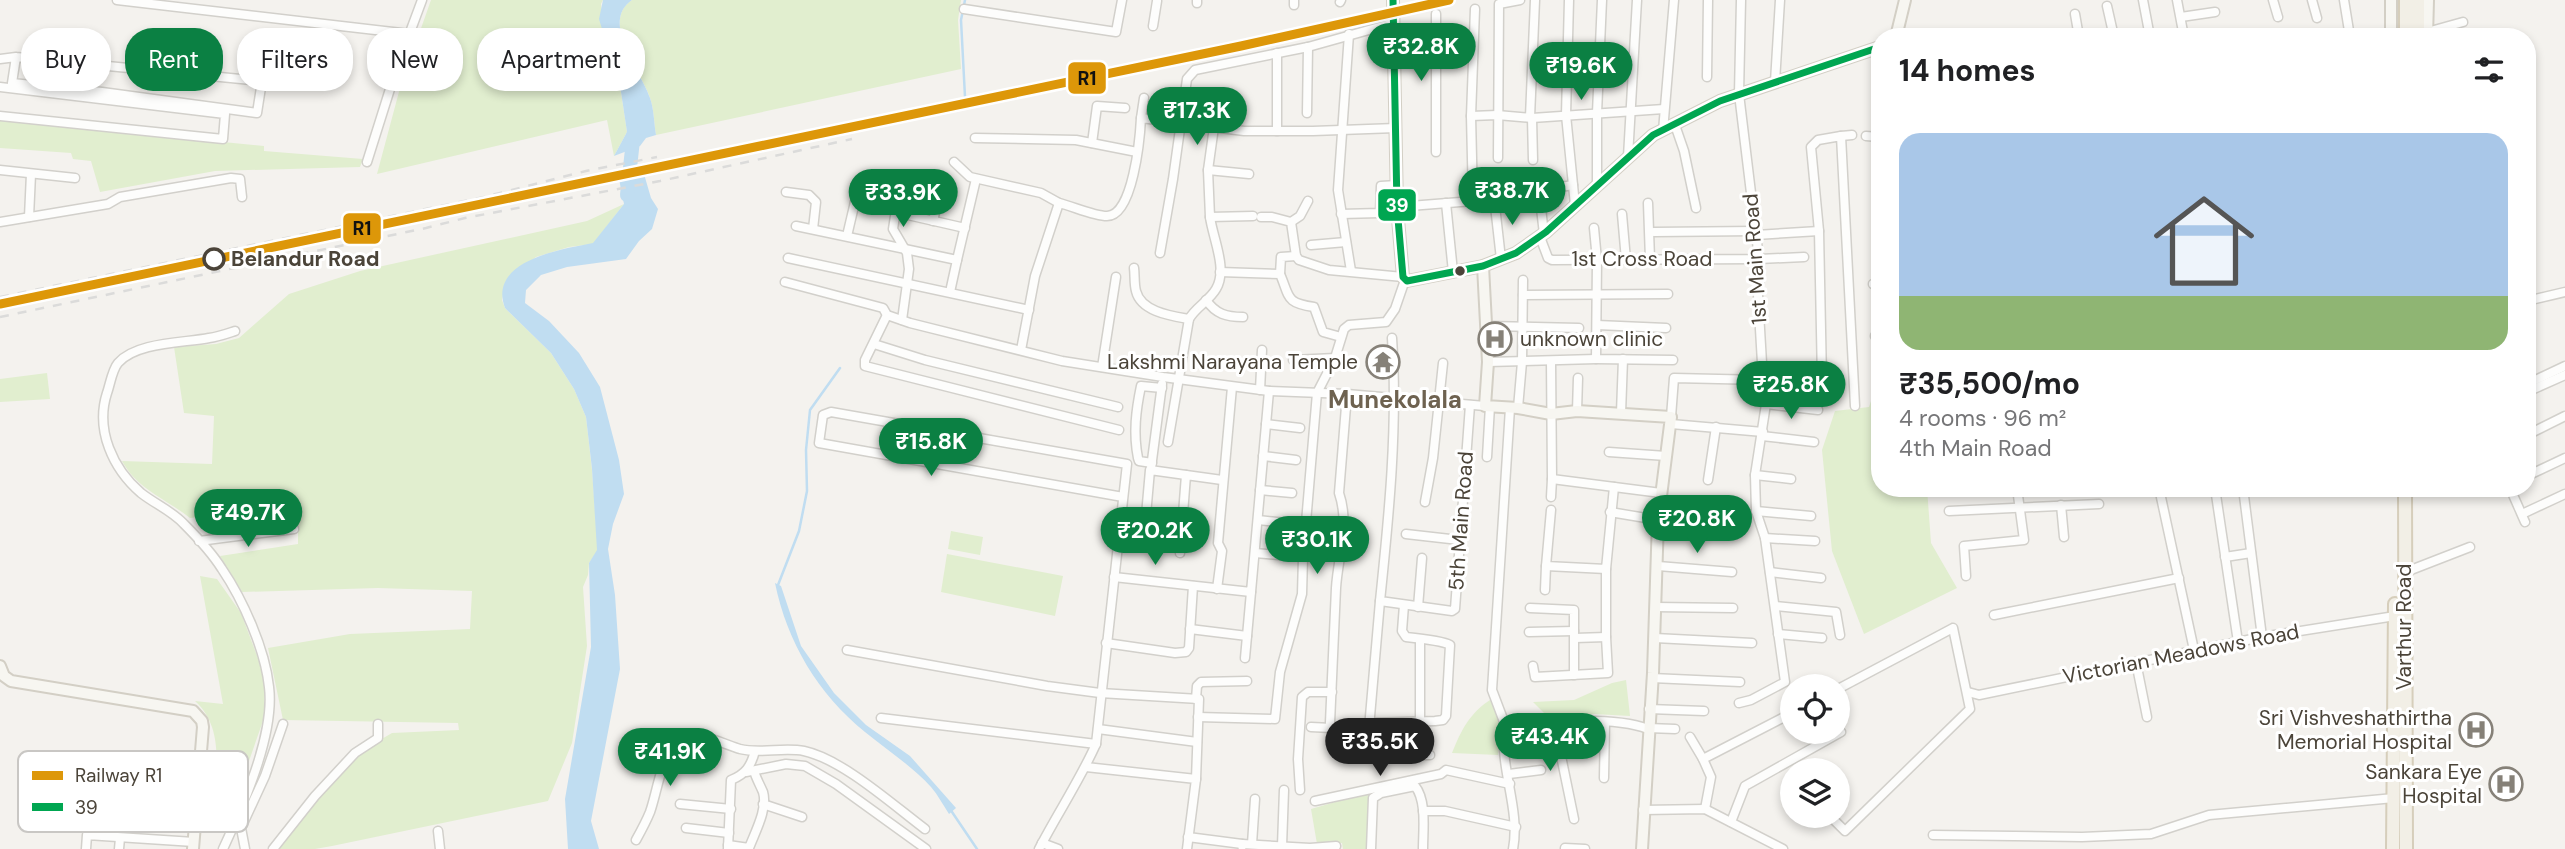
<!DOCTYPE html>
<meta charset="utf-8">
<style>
:root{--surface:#fff;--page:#f2f2f2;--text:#202124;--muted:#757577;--accent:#0b8043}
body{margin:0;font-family:"DM Sans",sans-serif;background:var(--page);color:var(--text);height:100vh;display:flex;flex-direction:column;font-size:26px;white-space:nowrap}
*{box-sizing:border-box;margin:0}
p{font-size:23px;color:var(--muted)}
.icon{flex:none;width:38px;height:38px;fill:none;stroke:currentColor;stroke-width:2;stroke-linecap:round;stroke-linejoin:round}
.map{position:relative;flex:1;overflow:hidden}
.sheet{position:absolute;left:1871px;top:28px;width:665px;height:469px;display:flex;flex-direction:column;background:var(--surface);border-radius:28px;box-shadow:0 4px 10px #0003}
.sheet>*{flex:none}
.guide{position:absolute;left:21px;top:28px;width:665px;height:63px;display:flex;gap:14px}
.buttons{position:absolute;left:1780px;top:674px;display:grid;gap:14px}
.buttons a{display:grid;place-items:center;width:70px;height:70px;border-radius:50%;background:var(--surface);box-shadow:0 4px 10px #0003;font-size:35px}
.price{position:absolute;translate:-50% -60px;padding:0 16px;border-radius:24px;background:var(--accent);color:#fff;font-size:23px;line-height:46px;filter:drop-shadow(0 2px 4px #0008)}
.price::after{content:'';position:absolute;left:50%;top:42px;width:21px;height:16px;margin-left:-10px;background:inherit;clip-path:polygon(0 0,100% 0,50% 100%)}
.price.selected{background:#222;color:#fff}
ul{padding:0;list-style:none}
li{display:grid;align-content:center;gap:14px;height:371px;padding:0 28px}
li span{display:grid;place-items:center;height:217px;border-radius:21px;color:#555}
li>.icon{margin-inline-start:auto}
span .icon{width:126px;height:126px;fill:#fffc;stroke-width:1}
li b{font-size:30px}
h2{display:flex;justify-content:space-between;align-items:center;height:84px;padding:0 28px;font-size:30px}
.tag{padding:0 24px;border-radius:28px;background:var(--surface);box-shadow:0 4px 10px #0003;font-size:24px;line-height:63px}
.tag.selected{background:var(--accent);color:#fff}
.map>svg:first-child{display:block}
.green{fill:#e1eecf}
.water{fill:#c0ddf1}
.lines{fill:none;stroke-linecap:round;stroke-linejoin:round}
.stream{stroke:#c0ddf1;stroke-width:2.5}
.river{stroke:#c0ddf1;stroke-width:14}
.street-casing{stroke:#d2d0cb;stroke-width:11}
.secondary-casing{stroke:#d3cfc5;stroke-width:14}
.primary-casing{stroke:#d6cebb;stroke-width:16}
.street{stroke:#fdfdfc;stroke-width:8}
.secondary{stroke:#f7f6f1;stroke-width:10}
.primary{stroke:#f2efe6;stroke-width:12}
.rail{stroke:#dbdbda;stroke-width:2.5;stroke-dasharray:9 9;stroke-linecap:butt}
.bus-1-casing{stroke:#fff;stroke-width:12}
.bus-1{stroke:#00a651;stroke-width:7}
.rail-1-casing{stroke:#fff;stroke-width:14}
.rail-1{stroke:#dd9709;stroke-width:9}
.stop-dot{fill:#fff;stroke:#4b4439;stroke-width:3.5}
.bus-dot{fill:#4b4439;stroke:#fff;stroke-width:2.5}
.labels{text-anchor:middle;stroke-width:6;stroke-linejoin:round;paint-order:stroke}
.stop-label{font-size:21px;font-weight:bold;fill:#4b4439;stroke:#fff;text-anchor:start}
.street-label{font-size:21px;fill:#4b4439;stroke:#fff}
.poi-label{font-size:21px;fill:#4b4439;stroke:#fff;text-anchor:end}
.quarter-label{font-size:24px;font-weight:bold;fill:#6e6250;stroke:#fff}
.key{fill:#fff;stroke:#c9c7c4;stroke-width:2}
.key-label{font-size:19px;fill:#4b4439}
.line-badge{stroke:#fff;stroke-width:2.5}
.badge-label{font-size:19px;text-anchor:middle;font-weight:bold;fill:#fff}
.pale-badge-label{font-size:19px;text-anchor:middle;font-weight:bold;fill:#111}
</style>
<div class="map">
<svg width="2565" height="849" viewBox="0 0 2565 849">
<rect width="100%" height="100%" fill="#f4f2ee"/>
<g class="green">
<path d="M431 0H603L601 4 607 51 621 92 627 132 614 156 607 120 377 174 400 88Z"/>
<path d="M632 0H961L958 20 961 69 656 135C654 123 654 109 650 98 642 72 599 22 632 0Z"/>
<path d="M0 120 264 146V151L363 159 360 167 215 171 100 192 91 161 73 159 71 153 0 148Z"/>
<path d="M624 204 593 244 569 247 536 257 505 283 502 300 505 308 551 353 574 389 586 417 592 470 598 550 589 563 588 575 583 587 587 646 572 743 548 801 332 846 315 849H273L356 754 392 733 459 730 458 723 283 720 268 648 350 634 470 629 472 591 378 588 242 592 220 556 298 544V509L190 518C166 499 137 489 122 461L212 464 214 416 184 413 174 347 216 344 239 338 289 294 360 271 587 221Z"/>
<path d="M47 373 50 399 0 402V379Z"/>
<path d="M1872 398H1879L1880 488H1927L1931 543 1957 588 1864 634 1832 551 1822 450 1835 411 1869 407Z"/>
<path d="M951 531 983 537 980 555 948 549Z"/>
<path d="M947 554 1063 576 1055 616 941 592Z"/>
<path d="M200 576 217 579 241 613 259 661 265 687 264 718 228 821 212 819C214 780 228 731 195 701L223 704Z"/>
<path d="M1626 680 1630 716 1594 714 1551 720 1533 702 1574 700 1612 683Z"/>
<path d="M1490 700 1502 722 1498 755 1452 753C1461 730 1470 713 1490 700Z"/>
<path d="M1370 792 1369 849H1343L1342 843 1317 844 1311 809Z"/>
</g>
<g class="water">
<path d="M603 0H632C599 22 642 72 650 98 654 109 654 123 656 135L646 138 640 146 614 156 627 132 621 92 599 19Z"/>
<path d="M644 174 651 198 658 209 652 229 639 241 626 259 567 267 541 275 526 290 525 303 549 321 579 353 600 387 619 460 624 494 613 524 608 549 615 595 620 669 591 821 599 849H568L565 799 591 647 589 563 597 550 592 469 586 417 574 389 551 353 505 308C487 260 563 249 593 243L624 204 619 179Z"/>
<path d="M775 583 781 586 801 646 834 693 866 725 910 756 956 808 949 814C943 805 938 795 931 787 912 766 887 750 865 732 818 694 787 642 775 583Z"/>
</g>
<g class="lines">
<g class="stream">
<path d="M965 97 961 20 965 0"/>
<path d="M778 585 799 531 807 491 806 450 810 410 840 368"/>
<path d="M950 809 977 849"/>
</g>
<path class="river" d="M627 195 634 131"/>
<defs>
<g id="street">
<path d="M117 0 410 34"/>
<path d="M1569 0 1566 115 1575 205"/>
<path d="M2143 0 2150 37"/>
<path d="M2177 0 2184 37"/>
<path d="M2273 0 2278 17"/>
<path d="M2312 0 2317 18"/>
<path d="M2344 0 2350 37"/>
<path d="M1340 2 1341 0"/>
<path d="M1197 3V0"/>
<path d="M1294 5V0"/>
<path d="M2107 6 2114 37"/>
<path d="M964 9 1116 32 1122 0"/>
<path d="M1436 14V152"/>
<path d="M2075 14 2079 37"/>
<path d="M2181 17 2215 12"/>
<path d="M1153 26 1157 1"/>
<path d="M2427 32 2463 22"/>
<path d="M1349 34 1338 190 1351 271"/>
<path d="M1277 53V131"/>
<path d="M0 59 16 57 262 81 257 113 102 92 12 83 16 57"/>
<path d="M1707 77 1708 0"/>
<path d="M1775 82 1780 0"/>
<path d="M0 87 225 114 223 139 0 116"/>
<path d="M1307 113 1308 47"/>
<path d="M1471 116 1497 115 1532 118 1664 109"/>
<path d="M1530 117 1535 0"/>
<path d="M1141 118 1144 98"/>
<path d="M1532 118 1533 160"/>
<path d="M1675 125 1684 151 1696 208"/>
<path d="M1214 127 1208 170 1210 217 1253 216"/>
<path d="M1663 131 1674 0"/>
<path d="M1841 136 1852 135"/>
<path d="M1866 136 1879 137 1880 140"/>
<path d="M975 138 1076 140 1137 152"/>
<path d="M1092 143 1097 106 1125 108"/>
<path d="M1628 157 1637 0"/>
<path d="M1498 158 1499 4 1520 0"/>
<path d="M367 162 396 70 422 0"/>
<path d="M954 162 970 177 1041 193 1059 203"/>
<path d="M0 170 75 178"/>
<path d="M1208 170 1249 174"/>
<path d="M905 185 899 213 965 228"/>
<path d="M1597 187V113L1602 0"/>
<path d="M1539 191 1544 234"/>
<path d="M786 192 809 195 816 202 813 229"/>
<path d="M1494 197 1501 259"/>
<path d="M1473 201 1471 116 1475 9"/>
<path d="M1446 203 1453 272"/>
<path d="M1648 203 1650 259"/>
<path d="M1397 207 1473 201 1573 185"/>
<path d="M899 213 895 216 893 229 907 253 909 269 902 320"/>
<path d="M1341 214 1380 213 1381 186 1397 185"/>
<path d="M1622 214 1626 260"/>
<path d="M29 217 31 174"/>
<path d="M1261 217H1272L1291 222 1296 256 1299 260 1329 270 1403 277"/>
<path d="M933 221 942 182"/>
<path d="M0 222 108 204 120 197 231 178 240 179 242 197"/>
<path d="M1291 222 1300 216 1308 201"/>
<path d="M796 226 957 260 950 292"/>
<path d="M1594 228 1597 260 1596 359 1673 360"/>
<path d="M1654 232 1756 231"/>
<path d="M1756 235 1819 231"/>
<path d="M847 236 858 189"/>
<path d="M1540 237 1548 258 1552 260 1759 259 1804 257"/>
<path d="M1311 245 1346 242"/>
<path d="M1160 253 1173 179 1187 79 1195 70 1308 47 1394 23"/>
<path d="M788 258 1029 310"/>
<path d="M957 260 976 179"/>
<path d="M1134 268C1135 275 1134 284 1136 291 1141 312 1172 316 1189 319"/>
<path d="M1220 272 1280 274C1290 297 1285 303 1314 307L1323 332 1341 337"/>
<path d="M1280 274 1281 257 1296 256"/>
<path d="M785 282 883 308 887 315 910 323 1062 361 1163 377 1269 391 1347 394 1485 406"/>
<path d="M1873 284H1880"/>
<path d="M1523 295 1668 294"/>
<path d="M1206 300C1216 314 1226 317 1243 317"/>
<path d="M2527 301 2565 292"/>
<path d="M887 315 865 360V366L1119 430"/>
<path d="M1597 325 1666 328"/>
<path d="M1487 326 1579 328"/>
<path d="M1875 336H1880"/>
<path d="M1392 338C1398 425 1389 515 1380 601L1452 611 1455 609 1470 405"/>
<path d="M874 344 925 360 1118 407"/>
<path d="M1021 350 1035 276 1059 203C1072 206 1094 216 1107 216 1133 216 1140 138 1141 118L1244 131H1313L1396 128"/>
<path d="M1293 360 1335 358"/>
<path d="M1551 361 1552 479 1661 493"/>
<path d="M1488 362 1596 359"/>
<path d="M1102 367 1116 277"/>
<path d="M1877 374H1880"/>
<path d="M1822 380 1819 231 1811 147 1818 140 1841 136 1855 406"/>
<path d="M2527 384 2565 366"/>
<path d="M1260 390 1262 350"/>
<path d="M2527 392 2565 375"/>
<path d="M1347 394 1339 493C1350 525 1338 556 1336 588 1334 633 1332 678 1330 723L1332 728H1369L1380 601"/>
<path d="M1518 408 1522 362 1523 280"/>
<path d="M1577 411 1578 378"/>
<path d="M1621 413 1623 359"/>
<path d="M1671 417 1674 378 1763 380 1758 295 1760 267 1739 94 1741 0"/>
<path d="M1266 424 1300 428"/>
<path d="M1671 424 1763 432"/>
<path d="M2527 435 2565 416"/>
<path d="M1762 436 1814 442"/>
<path d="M1168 442 1189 319C1196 307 1209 301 1216 289 1228 269 1213 239 1210 217"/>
<path d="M1609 452 1666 456"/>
<path d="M1263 456 1296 460"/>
<path d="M1487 457 1490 406"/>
<path d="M1152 463 1139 461 1138 458C1133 433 1136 410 1141 386L1162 388"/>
<path d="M1151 468 1162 384"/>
<path d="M1755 475 1791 479"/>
<path d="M2527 476 2565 458"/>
<path d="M1708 480 1716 427"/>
<path d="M2159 488 2194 650"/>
<path d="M2215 488 2238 642"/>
<path d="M2243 488 2262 637"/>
<path d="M2510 488 2525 522"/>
<path d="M1260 490 1292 493"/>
<path d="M1551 497 1552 479"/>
<path d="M1425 502 1433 458 1443 363"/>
<path d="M2061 505 2064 537"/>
<path d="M1551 510 1546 566 1606 569 1614 487"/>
<path d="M1756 511 1811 516"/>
<path d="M1949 511 2099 504"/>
<path d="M1610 512 1658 520"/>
<path d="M2522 514 2565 494"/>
<path d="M1258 520 1287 523"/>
<path d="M1658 528 1728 531"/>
<path d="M1406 534 1459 540"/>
<path d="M1144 538 1150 470 1186 475"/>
<path d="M1765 538 1815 541"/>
<path d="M199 541 294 529"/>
<path d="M1180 553 1186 475 1222 480"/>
<path d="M1255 553 1291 556"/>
<path d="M2225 557 2251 553"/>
<path d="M1658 566 1732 572"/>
<path d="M1770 572 1821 578"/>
<path d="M2403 573 2470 547"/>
<path d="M1966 576 1964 546 2024 540 2017 488"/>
<path d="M1114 577 1251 592 1269 391"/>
<path d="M1217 589 1222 551 1218 543 1232 387"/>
<path d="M1545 590 1546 566"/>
<path d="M1776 606 1836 612 1840 635"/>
<path d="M1418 607 1422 558"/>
<path d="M1655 607 1733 608"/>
<path d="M1530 608 1574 610V675"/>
<path d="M1994 615 2179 578"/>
<path d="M1190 629 1247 636"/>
<path d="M1529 632 1574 631"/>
<path d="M1778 634 1822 638"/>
<path d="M1575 638 1606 637"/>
<path d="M1655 638 1752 643"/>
<path d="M1106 643 1175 653 1186 652 1189 648 1193 586"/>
<path d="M847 650 1047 686 1100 693 1199 699 1196 779"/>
<path d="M1245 658 1251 592"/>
<path d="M2136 662 2147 717"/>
<path d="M1533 666 1535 677 1608 673 1606 637V569"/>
<path d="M1652 678 1740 682"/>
<path d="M1968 692 1979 695 2262 637 2395 616"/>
<path d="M1196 699 1197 686 1201 682 1247 681"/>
<path d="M1739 703 1751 700 1785 682 1765 538 1756 511 1755 475 1766 404 1818 410"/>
<path d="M1649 709 1704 711"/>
<path d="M1198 717 1275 719 1280 672 1302 594 1303 558 1317 393 1335 358 1344 329 1349 325 1386 322 1395 309 1405 280"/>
<path d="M881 718 1096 744"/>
<path d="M1420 722V641"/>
<path d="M1554 722 1574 819"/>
<path d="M1370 723 1435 721 1443 720 1446 716 1450 645C1443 641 1416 638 1406 637L1402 631 1404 605"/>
<path d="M1311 727 1332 728"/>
<path d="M1506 727 1492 690 1510 408"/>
<path d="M1369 728 1368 751 1371 756 1430 755"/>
<path d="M1648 728 1675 729"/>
<path d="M1098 729 1197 742"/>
<path d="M1690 737 1703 759"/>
<path d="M1086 767 1196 779 1187 849"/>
<path d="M746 772 786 764 805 766 836 784 926 849"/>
<path d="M1509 774 1541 770"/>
<path d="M1604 778 1605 722"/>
<path d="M1300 790 1298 759 1302 697 1308 692H1332"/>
<path d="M1315 801 1441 774 1446 770 1510 784"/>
<path d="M680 804 731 809"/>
<path d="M763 804 802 817"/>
<path d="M1705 809 1711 777 1703 759 1792 713"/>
<path d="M1643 810 1705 809 1783 849"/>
<path d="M1423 811H1445L1516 827"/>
<path d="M1830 816 1845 831 1970 709 1953 628 1838 689"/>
<path d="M196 821 238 828"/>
<path d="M1731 822 1745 786 1841 732"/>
<path d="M686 828 729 833"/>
<path d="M438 831 440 849"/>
<path d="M1933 835 2082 837 2151 834 2209 815 2394 798"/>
<path d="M1188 837 1242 844V846"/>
<path d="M636 840C641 831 646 822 650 812 657 793 662 752 679 738 692 728 726 745 740 749 761 754 783 747 804 751 842 759 893 805 925 829"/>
<path d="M1042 843 1058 849"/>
<path d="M1242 844 1310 848 1336 846"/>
<path d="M1252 844 1255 799"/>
<path d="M728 845 749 848C755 832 768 809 763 792 760 785 756 778 754 771"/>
<path d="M1282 846 1284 790"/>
<path d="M1565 848 1585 849"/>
<path d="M86 849 87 835 194 842"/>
<path d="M119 849 120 838"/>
<path d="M223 849C243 806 275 734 269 687 265 649 243 600 222 569 212 553 197 537 184 524 172 511 155 504 141 493 113 469 95 430 107 393 110 385 112 370 118 363 136 342 184 343 209 338 218 337 226 334 235 331"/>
<path d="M245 849 241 828 265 776 283 724"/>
<path d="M273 849 315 796 355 753 378 738V724"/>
<path d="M728 849 731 780C746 774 751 766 755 751"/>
<path d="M1039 849C1057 814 1080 780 1096 744L1127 464 831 412 823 415 819 443 1123 497"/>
<path d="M1371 849 1373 798 1381 793 1415 786C1427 801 1423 830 1423 849"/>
<path d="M1513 849C1521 808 1497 762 1506 727 1543 721 1614 716 1648 729"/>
</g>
<g id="secondary">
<path d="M1393 0 1397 207 1403 277 1407 281 1483 266 1516 253 1546 232 1653 135 1720 101 1880 47"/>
<path d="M2391 0V37"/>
<path d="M1896 37 1905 0"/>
<path d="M2427 37 2428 0"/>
<path d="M1483 266 1488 362 1485 406 1518 408 1551 414 1577 411 1671 417 1658 520 1653 673 1642 849"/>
<path d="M0 666 4 676 11 681 193 711 202 721 203 727 193 849"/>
</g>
<g id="primary">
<path d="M2406 37V0"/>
<path d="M2418 37V0"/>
<path d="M2405 488 2406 849"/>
<path d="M2393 849 2395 604"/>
</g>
</defs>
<use href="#street" class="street-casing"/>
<use href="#secondary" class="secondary-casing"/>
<use href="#primary" class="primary-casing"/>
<use href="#street" class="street"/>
<use href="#secondary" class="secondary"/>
<use href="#primary" class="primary"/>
<g class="rail">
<path d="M0 297 484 197 586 171 657 157"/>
<path d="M0 317 426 228 465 218 660 181 852 139"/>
</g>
<defs>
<path id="bus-1" d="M1393 0 1397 207 1403 277 1407 281 1483 266 1516 253 1546 232 1653 135 1720 101 1880 47"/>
</defs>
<use href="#bus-1" class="bus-1-casing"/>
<use href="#bus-1" class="bus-1"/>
<defs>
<path id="rail-1" d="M0 304 1241 46 1449 0"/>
</defs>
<use href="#rail-1" class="rail-1-casing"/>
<use href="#rail-1" class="rail-1"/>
</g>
<defs>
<symbol id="hospital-ring" viewBox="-11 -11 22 22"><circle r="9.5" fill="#fff" stroke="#868178" stroke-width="1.5"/><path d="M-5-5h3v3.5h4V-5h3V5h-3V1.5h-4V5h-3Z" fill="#868178"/></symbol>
<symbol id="temple-ring" viewBox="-11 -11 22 22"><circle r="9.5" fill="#fff" stroke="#868178" stroke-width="1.5"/><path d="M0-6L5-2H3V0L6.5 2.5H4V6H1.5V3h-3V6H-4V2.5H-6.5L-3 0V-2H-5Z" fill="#868178"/></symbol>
</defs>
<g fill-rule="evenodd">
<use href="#hospital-ring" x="1476" y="320" width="38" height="38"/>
<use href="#temple-ring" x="1364" y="343" width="38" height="38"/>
<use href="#hospital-ring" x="2457" y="711" width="38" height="38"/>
<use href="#hospital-ring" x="2487" y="765" width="38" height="38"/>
</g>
<circle class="stop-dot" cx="214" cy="259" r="10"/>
<circle class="bus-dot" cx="1460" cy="271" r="6"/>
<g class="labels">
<g class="stop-label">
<text x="231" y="266">Belandur Road</text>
</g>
<g class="street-label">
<text x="1642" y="266">1st Cross Road</text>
<text transform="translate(1755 259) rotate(-94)" y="7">1st Main Road</text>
<text transform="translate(1461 521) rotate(-86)" y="7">5th Main Road</text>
<text transform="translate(2404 627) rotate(-90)" y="7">Varthur Road</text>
<text transform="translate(2181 654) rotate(-11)" y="7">Victorian Meadows Road</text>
</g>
<g class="poi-label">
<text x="1520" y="346" text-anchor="start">unknown clinic</text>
<text x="1358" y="369">Lakshmi Narayana Temple</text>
<text x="2452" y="725">Sri Vishveshathirtha<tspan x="2452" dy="24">Memorial Hospital</tspan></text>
<text x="2482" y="779">Sankara Eye<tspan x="2482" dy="24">Hospital</tspan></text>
</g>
<g class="quarter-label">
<text x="1395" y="408">Munekolala</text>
</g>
</g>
<rect x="18" y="751" width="230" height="81" rx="10" class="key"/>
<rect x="32" y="771" width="31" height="9" fill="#dd9709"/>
<rect x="32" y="803" width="31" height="8" fill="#00a651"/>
<g class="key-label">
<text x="75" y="782">Railway R1</text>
<text x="75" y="814">39</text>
</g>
<g class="line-badge">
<rect x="1067" y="61" width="40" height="34" rx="7" fill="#dd9709"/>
<rect x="1377" y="188" width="40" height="34" rx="7" fill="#00a651"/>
<rect x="342" y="212" width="40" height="33" rx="7" fill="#dd9709"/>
</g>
<g class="badge-label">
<text x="1397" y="212">39</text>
</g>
<g class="pale-badge-label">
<text x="1087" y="85">R1</text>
<text x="362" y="235">R1</text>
</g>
</svg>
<div class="buttons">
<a><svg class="icon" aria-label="locate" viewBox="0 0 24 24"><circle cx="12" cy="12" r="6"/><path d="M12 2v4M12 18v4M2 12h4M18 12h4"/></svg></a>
<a><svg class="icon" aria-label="layers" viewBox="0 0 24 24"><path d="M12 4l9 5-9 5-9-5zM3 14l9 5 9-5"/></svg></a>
</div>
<b class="price" style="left:1421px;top:83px">₹32.8K</b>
<b class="price" style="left:1581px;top:102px">₹19.6K</b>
<b class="price" style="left:1197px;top:147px">₹17.3K</b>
<b class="price" style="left:1512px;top:227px">₹38.7K</b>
<b class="price" style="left:903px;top:229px">₹33.9K</b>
<b class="price" style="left:1791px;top:421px">₹25.8K</b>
<b class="price" style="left:931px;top:478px">₹15.8K</b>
<b class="price" style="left:248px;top:549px">₹49.7K</b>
<b class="price" style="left:1697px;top:555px">₹20.8K</b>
<b class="price" style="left:1155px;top:567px">₹20.2K</b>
<b class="price" style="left:1317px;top:576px">₹30.1K</b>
<b class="price" style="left:1550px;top:773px">₹43.4K</b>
<b class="price selected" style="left:1380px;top:778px">₹35.5K</b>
<b class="price" style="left:670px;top:788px">₹41.9K</b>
<div class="guide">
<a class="tag">Buy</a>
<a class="tag selected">Rent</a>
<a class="tag">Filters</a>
<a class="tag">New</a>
<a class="tag">Apartment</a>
</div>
<section class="sheet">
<h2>14 homes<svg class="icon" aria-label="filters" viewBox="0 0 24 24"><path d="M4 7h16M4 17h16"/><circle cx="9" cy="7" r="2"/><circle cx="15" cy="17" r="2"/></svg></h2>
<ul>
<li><span style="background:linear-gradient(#a9c7e8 75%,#8fb573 0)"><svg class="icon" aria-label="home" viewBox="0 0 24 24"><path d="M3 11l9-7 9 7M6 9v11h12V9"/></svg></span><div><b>₹35,500/mo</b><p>4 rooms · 96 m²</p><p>4th Main Road</p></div></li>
</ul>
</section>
</div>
